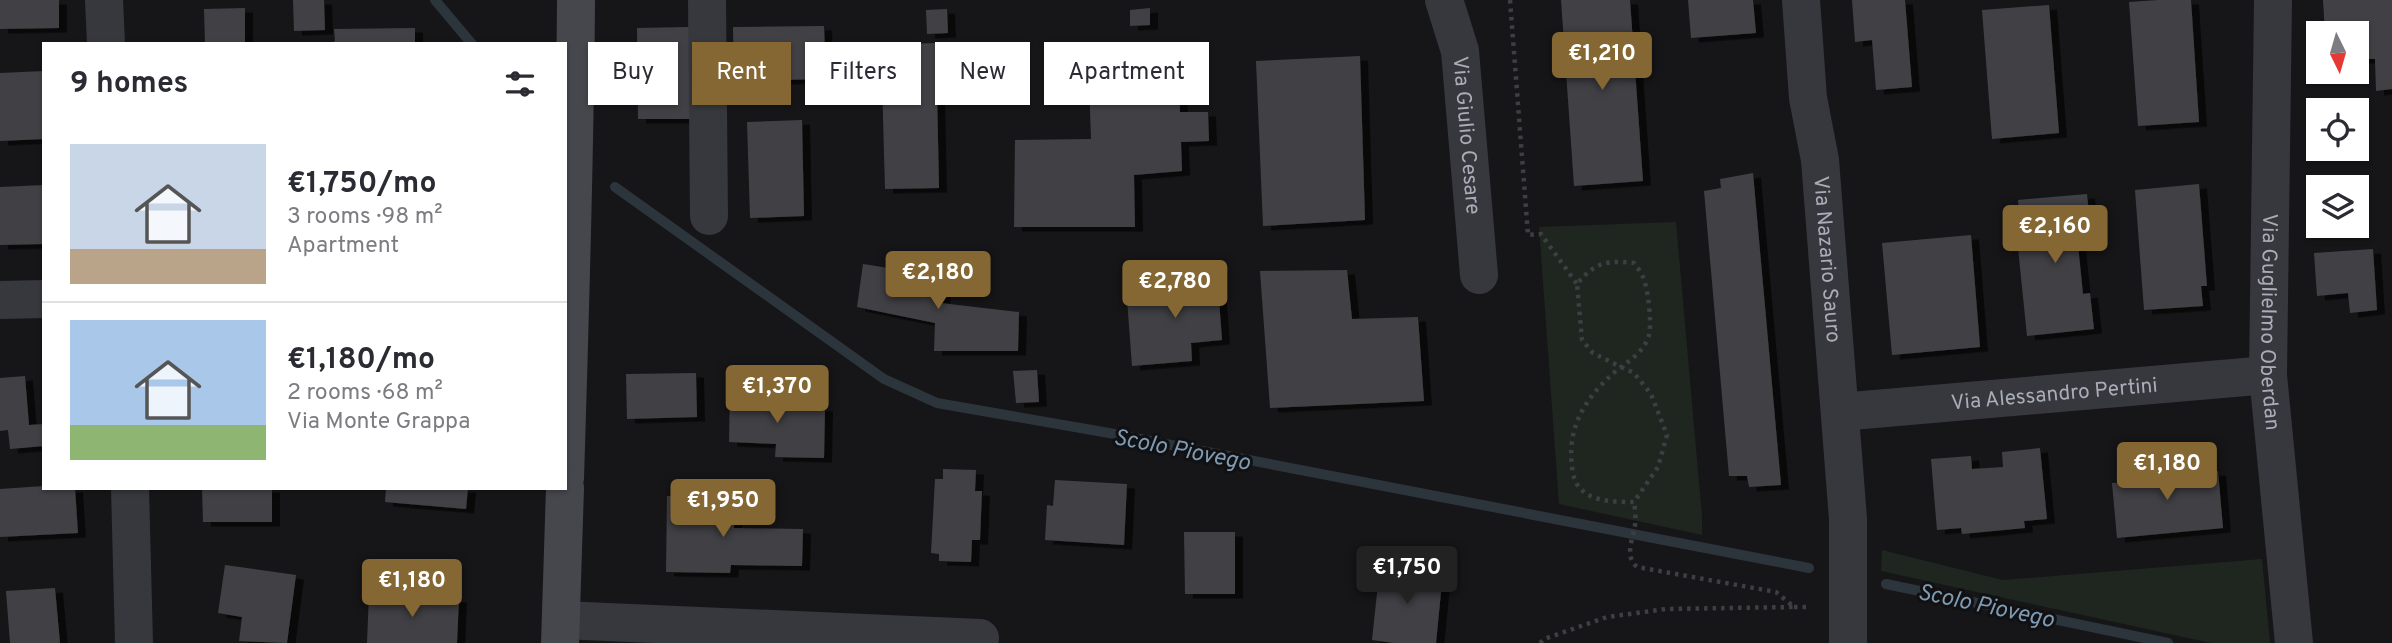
<!DOCTYPE html>
<meta charset="utf-8">
<style>
:root{--surface:#fff;--page:#f7f7f7;--text:#2b2b33;--muted:#7c7c81;--line:#e1e1e2;--accent:#856733}
body{margin:0;font-family:Overpass,sans-serif;background:var(--page);color:var(--text);height:100vh;display:flex;flex-direction:column;font-size:26px;white-space:nowrap}
*{box-sizing:border-box;margin:0}
p{font-size:23px;color:var(--muted)}
.icon{flex:none;width:38px;height:38px;fill:none;stroke:currentColor;stroke-width:2;stroke-linecap:round;stroke-linejoin:round}
.map{position:relative;flex:1;overflow:hidden}
.drawer{position:absolute;left:42px;top:42px;width:525px;height:448px;display:flex;flex-direction:column;background:var(--surface);border-radius:0px;box-shadow:0 2px 5px #0004}
.drawer>*{flex:none}
.banner{position:absolute;left:588px;top:42px;width:665px;height:63px;display:flex;gap:14px}
.needle{width:46px;rotate:175deg}
.buttons{position:absolute;left:2306px;top:21px;display:grid;gap:14px}
.buttons a{display:grid;place-items:center;width:63px;height:63px;border-radius:0px;background:var(--surface);box-shadow:0 2px 5px #0004;font-size:35px}
.price{position:absolute;translate:-50% -60px;padding:0 16px;border-radius:7px;background:var(--accent);color:#fff;font-size:23px;line-height:46px;filter:drop-shadow(0 2px 4px #0008)}
.price::after{content:'';position:absolute;left:50%;top:42px;width:21px;height:16px;margin-left:-10px;background:inherit;clip-path:polygon(0 0,100% 0,50% 100%)}
.price.current{background:#222;color:#fff}
ul{padding:0;list-style:none}
li{display:flex;align-items:center;gap:21px;height:175px;padding:0 28px}
li+li{border-top:2px solid var(--line)}
li span{display:grid;place-items:center;flex:none;width:196px;height:140px;border-radius:0px;color:#555}
li>.icon{margin-inline-start:auto}
span .icon{width:84px;height:84px;fill:#fffc;stroke-width:1}
li b{font-size:30px}
h2{display:flex;justify-content:space-between;align-items:center;height:84px;padding:0 28px;font-size:30px}
.pill{padding:0 24px;border-radius:0px;background:var(--surface);box-shadow:0 2px 5px #0004;font-size:24px;line-height:63px}
.pill.current{background:var(--accent);color:#fff}
.map>svg:first-child{display:block}
.green{fill:#1e261f}
.lines{fill:none;stroke-linecap:round;stroke-linejoin:round}
.stream{stroke:#2c353c;stroke-width:10}
.building{fill:#404145;filter:url(#shadow)}
.path{stroke:#3d3f44;stroke-width:4.5;stroke-dasharray:3.5 5;stroke-linecap:butt}
.street{stroke:#37383d;stroke-width:38}
.secondary{stroke:#45474d;stroke-width:38}
.labels{text-anchor:middle;stroke-width:6;stroke-linejoin:round;paint-order:stroke}
.street-label{font-size:21px;fill:#a8adb8;stroke:#111113}
.water-label{font-size:23px;font-style:italic;fill:#7f9bb3;stroke:#111113}
</style>
<div class="map">
<svg width="2392" height="643" viewBox="0 0 2392 643">
<defs>
<filter id="shadow"><feDropShadow dx="8" dy="4.5" stdDeviation="0" flood-color="#0009"/></filter>
</defs>
<rect width="100%" height="100%" fill="#161618"/>
<g class="green">
<path d="M1676 222 1702 516V535L1559 504 1539 227Z"/>
<path d="M1882 550 2003 580 2262 559 2270 643H2211L1881 571Z"/>
</g>
<g class="lines">
<g class="stream">
<path d="M435 0 472 44"/>
<path d="M615 187 884 379 937 403 1109 433 1809 568"/>
<path d="M1886 584 2168 643"/>
</g>
</g>
<g class="building">
<path d="M0 0H59V28L0 29Z"/>
<path d="M293 0H324L325 30 294 31Z"/>
<path d="M1561 0H1630L1643 181 1574 186Z"/>
<path d="M1688 0H1753L1756 33 1691 38Z"/>
<path d="M1852 0H1905L1912 87 1876 90 1872 40 1855 42Z"/>
<path d="M2158 0H2191L2199 122 2138 126 2129 2Z"/>
<path d="M2323 0H2392V89L2376 91 2375 59H2357V33H2325Z"/>
<path d="M2049 5 2059 133 1992 139 1982 10Z"/>
<path d="M245 8V44H205L204 9Z"/>
<path d="M1150 8V25L1130 26V10Z"/>
<path d="M947 9 948 33 927 34 926 10Z"/>
<path d="M824 26 826 79 734 81 733 27Z"/>
<path d="M689 27 690 119H638L637 28Z"/>
<path d="M415 28V44H329L335 41 334 29Z"/>
<path d="M936 43 939 188 885 189 881 45Z"/>
<path d="M1178 51 1180 112H1208L1209 141 1181 142 1182 171 1134 175 1135 227H1014L1015 140 1091 139 1088 53Z"/>
<path d="M1360 56 1365 220 1263 226 1256 61Z"/>
<path d="M44 71V139L0 141V73Z"/>
<path d="M802 120 804 216 750 218 747 122Z"/>
<path d="M1753 173 1781 485 1749 487 1747 476H1729L1704 191 1721 188 1720 179Z"/>
<path d="M2199 184 2207 286H2201L2203 306 2144 310 2135 190Z"/>
<path d="M44 185V244L0 245V187Z"/>
<path d="M2087 194 2092 244 2078 245 2083 294 2090 293 2094 329 2027 336 2018 248 2034 246 2033 233 2021 234 2018 200Z"/>
<path d="M1971 235 1980 347 1892 355 1882 243Z"/>
<path d="M2373 249 2377 310 2350 313 2348 293 2317 296 2314 253Z"/>
<path d="M863 264 946 277 941 303 1019 312 1018 351H934L935 323 857 307Z"/>
<path d="M1347 270 1352 319 1418 317 1424 401 1270 408 1260 271Z"/>
<path d="M1217 273 1222 340 1191 343 1192 361 1132 366 1127 299 1159 296 1158 278Z"/>
<path d="M1037 370 1039 402 1016 403 1013 371Z"/>
<path d="M696 373 697 417 627 419 626 374Z"/>
<path d="M25 376 29 425 44 424V446L10 449 8 430 0 431V378Z"/>
<path d="M730 391 778 392V406L825 407 824 458 775 457 776 444 729 442Z"/>
<path d="M2040 448 2047 519 2024 521 2025 528 1962 534 1961 528 1937 530 1931 459 1971 456 1972 469 2003 467 2002 452Z"/>
<path d="M2197 464 2198 472 2218 471 2223 528 2117 538 2112 483 2130 482 2129 470Z"/>
<path d="M943 469 976 470 975 491H982L980 540H972L971 562 939 561V554L931 553 935 479H943Z"/>
<path d="M1055 480 1127 484 1124 545 1045 540 1047 505 1053 506Z"/>
<path d="M44 486V488H75L78 533 0 537V489Z"/>
<path d="M202 488H272V522H203Z"/>
<path d="M386 488H468L466 509 385 502Z"/>
<path d="M667 496 735 497 734 528 803 529 802 566 731 565 730 573 666 572Z"/>
<path d="M1184 532H1235V594H1185Z"/>
<path d="M225 565 296 575 287 643 239 641 242 617 218 613Z"/>
<path d="M1380 565 1443 572 1436 643H1394L1372 640Z"/>
<path d="M55 588 60 643H10L6 591Z"/>
<path d="M369 594 459 598 457 643H367Z"/>
</g>
<g class="lines">
<g class="path">
<path d="M1510 0 1528 235 1541 234 1577 284"/>
<path d="M1621 367 1634 373 1651 394 1667 435 1658 467 1634 502C1611 502 1578 502 1573 473 1565 430 1584 398 1617 370 1629 361 1644 352 1649 335 1652 323 1648 288 1643 277 1641 272 1637 267 1634 263 1607 260 1595 262 1577 284L1582 340 1593 353 1621 367"/>
<path d="M1794 607H1811"/>
<path d="M1540 643 1544 639 1607 617 1666 609 1794 607 1776 592 1637 567C1624 556 1633 539 1635 525 1636 517 1635 509 1634 502"/>
</g>
<g class="street">
<path d="M104 0 106 44"/>
<path d="M707 0 709 216"/>
<path id="s1" d="M1444 0 1460 51 1479 275"/>
<path id="s2" d="M1801 0 1808 98 1820 160 1848 519V643"/>
<path id="s3" d="M2273 0 2268 375 2294 643"/>
<path d="M0 300 44 299"/>
<path id="s4" d="M1840 412 2268 375"/>
<path d="M130 488 134 643"/>
<path d="M561 620 980 638"/>
</g>
<g class="secondary">
<path d="M565 478C570 319 575 159 576 0"/>
<path d="M560 643 565 488"/>
</g>
</g>
<g class="labels">
<g class="street-label">
<text dy="7" stroke="none"><textPath href="#s1" startOffset="138">Via Giulio Cesare</textPath></text>
<text dy="7" stroke="none"><textPath href="#s2" startOffset="261">Via Nazario Sauro</textPath></text>
<text dy="7" stroke="none"><textPath href="#s3" startOffset="322">Via Guglielmo Oberdan</textPath></text>
<text dy="7" stroke="none"><textPath href="#s4" startOffset="215">Via Alessandro Pertini</textPath></text>
</g>
<g class="water-label">
<text transform="translate(1182 449) rotate(11)" y="8">Scolo Piovego</text>
<text transform="translate(1986 605) rotate(12)" y="8">Scolo Piovego</text>
</g>
</g>
</svg>
<div class="buttons">
<a><svg class="needle" viewBox="-14 -14 28 28"><path d="M0-13l5 13h-10z" fill="#e53935"/><path d="M0 13l5-13h-10z" fill="#7c7c81"/></svg></a>
<a><svg class="icon" aria-label="locate" viewBox="0 0 24 24"><circle cx="12" cy="12" r="6"/><path d="M12 2v4M12 18v4M2 12h4M18 12h4"/></svg></a>
<a><svg class="icon" aria-label="layers" viewBox="0 0 24 24"><path d="M12 4l9 5-9 5-9-5zM3 14l9 5 9-5"/></svg></a>
</div>
<b class="price" style="left:1602px;top:92px">€1,210</b>
<b class="price" style="left:2055px;top:265px">€2,160</b>
<b class="price" style="left:938px;top:311px">€2,180</b>
<b class="price" style="left:1175px;top:320px">€2,780</b>
<b class="price" style="left:777px;top:425px">€1,370</b>
<b class="price" style="left:2167px;top:502px">€1,180</b>
<b class="price" style="left:723px;top:539px">€1,950</b>
<b class="price current" style="left:1407px;top:606px">€1,750</b>
<b class="price" style="left:412px;top:619px">€1,180</b>
<div class="banner">
<a class="pill">Buy</a>
<a class="pill current">Rent</a>
<a class="pill">Filters</a>
<a class="pill">New</a>
<a class="pill">Apartment</a>
</div>
<section class="drawer">
<h2>9 homes<svg class="icon" aria-label="filters" viewBox="0 0 24 24"><path d="M4 7h16M4 17h16"/><circle cx="9" cy="7" r="2"/><circle cx="15" cy="17" r="2"/></svg></h2>
<ul>
<li><span style="background:linear-gradient(#c9d6e8 75%,#b9a48a 0)"><svg class="icon" aria-label="home" viewBox="0 0 24 24"><path d="M3 11l9-7 9 7M6 9v11h12V9"/></svg></span><div><b>€1,750/mo</b><p>3 rooms · 98 m²</p><p>Apartment</p></div></li>
<li><span style="background:linear-gradient(#a9c7e8 75%,#8fb573 0)"><svg class="icon" aria-label="home" viewBox="0 0 24 24"><path d="M3 11l9-7 9 7M6 9v11h12V9"/></svg></span><div><b>€1,180/mo</b><p>2 rooms · 68 m²</p><p>Via Monte Grappa</p></div></li>
</ul>
</section>
</div>
